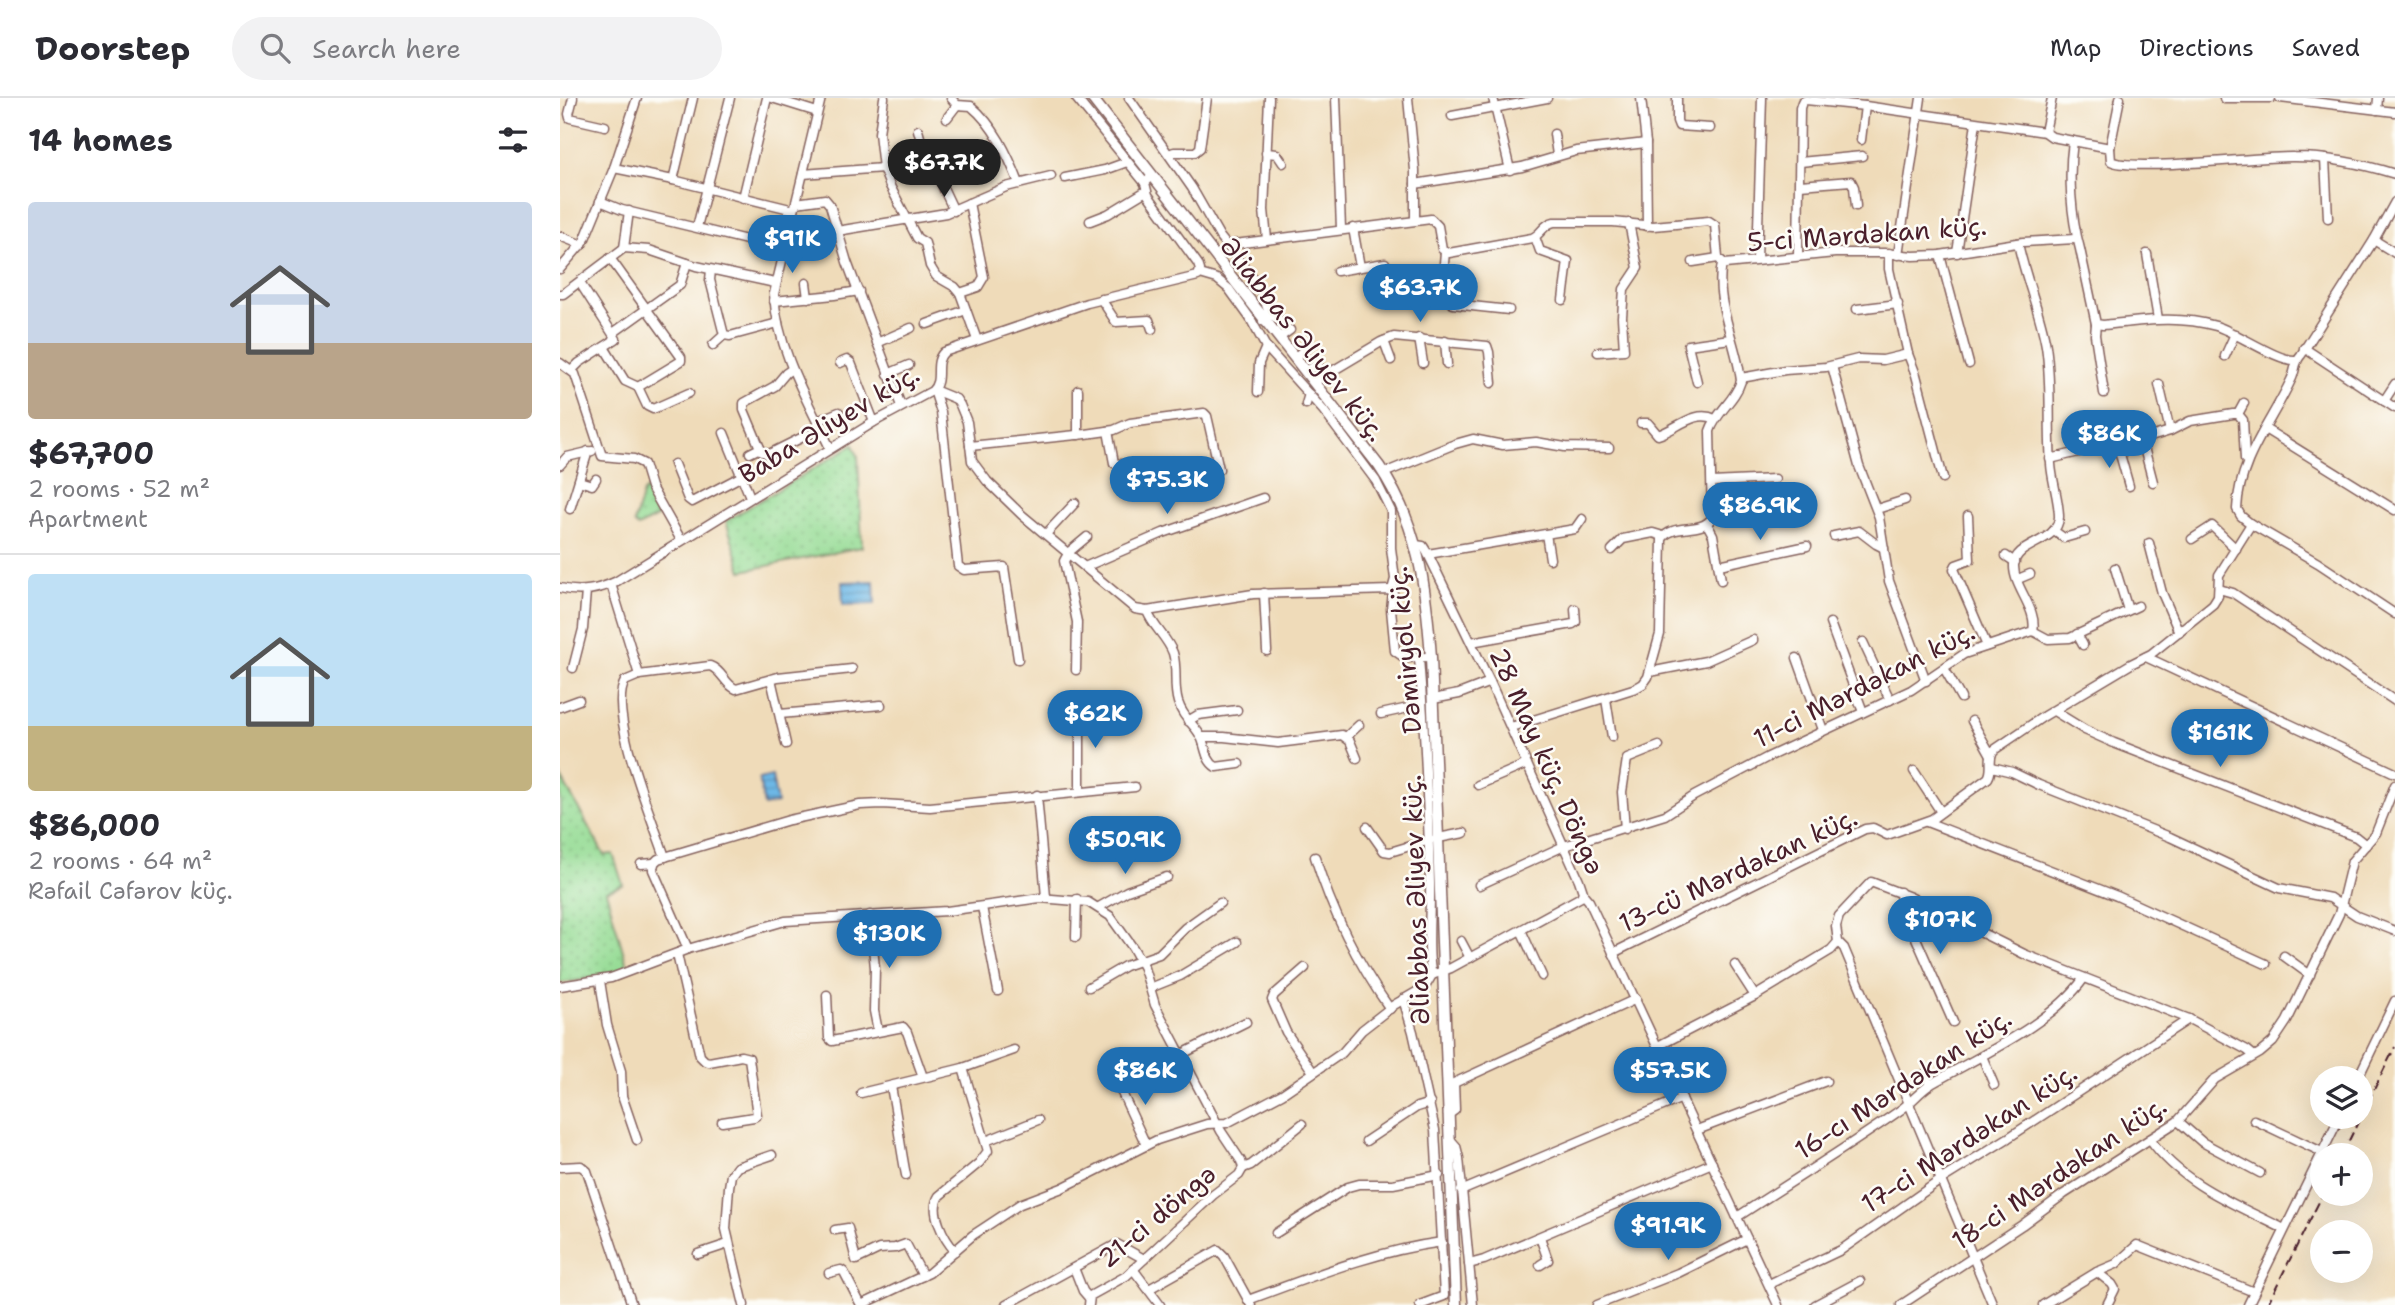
<!DOCTYPE html>
<meta charset="utf-8">
<style>
:root{--surface:#fff;--page:#f2f2f3;--text:#2b2b33;--muted:#7c7c81;--line:#e1e1e2;--accent:#1f6fb2}
body{margin:0;font-family:"Shantell Sans",sans-serif;background:var(--page);color:var(--text);height:100vh;display:flex;flex-direction:column;font-size:26px;white-space:nowrap}
*{box-sizing:border-box;margin:0}
p{font-size:23px;color:var(--muted)}
.icon{flex:none;width:38px;height:38px;fill:none;stroke:currentColor;stroke-width:2;stroke-linecap:round;stroke-linejoin:round}
.map{position:relative;flex:1;overflow:hidden}
.details{display:flex;flex-direction:column;background:var(--surface);width:560px}
.details>*{flex:none}
.tools{position:absolute;left:1750px;top:968px;display:grid;gap:14px}
.tools a{display:grid;place-items:center;width:63px;height:63px;border-radius:50%;background:var(--surface);box-shadow:0 7px 28px #0002;font-size:35px}
.price{position:absolute;translate:-50% -60px;padding:0 16px;border-radius:24px;background:var(--accent);color:#fff;font-size:23px;line-height:46px;filter:drop-shadow(0 2px 4px #0008)}
.price::after{content:'';position:absolute;left:50%;top:42px;width:21px;height:16px;margin-left:-10px;background:inherit;clip-path:polygon(0 0,100% 0,50% 100%)}
.price.active{background:#222;color:#fff}
ul{padding:0;list-style:none}
li{display:grid;align-content:center;gap:14px;height:371px;padding:0 28px}
li+li{border-top:2px solid var(--line)}
li span{display:grid;place-items:center;height:217px;border-radius:7px;color:#555}
li>.icon{margin-inline-start:auto}
span .icon{width:126px;height:126px;fill:#fffc;stroke-width:1}
li b{font-size:30px}
h2{display:flex;justify-content:space-between;align-items:center;height:84px;padding:0 28px;font-size:30px}
header{display:flex;align-items:center;gap:42px;box-sizing:border-box;height:98px;padding:0 35px;background:var(--surface);border-bottom:2px solid var(--line)}
header strong{font-size:33px}
nav{display:flex;gap:38px;margin-inline-start:auto;font-size:24px}
.search{width:490px;height:63px;background:var(--page);display:flex;align-items:center;gap:18px;box-sizing:border-box;padding:0 24px;border-radius:38px;color:var(--muted);font-size:26px}
main{display:flex;flex:1;min-height:0}
.map>svg:first-child{display:block}
.park{fill:url(#park-dots);stroke:#707e60;stroke-width:2}
.water{fill:url(#water-rules);stroke:#5c6c88;stroke-width:2}
.lines{fill:none;stroke-linecap:round;stroke-linejoin:round}
.minor-casing{stroke:#84615d;stroke-width:11}
.major-casing{stroke:#84615d;stroke-width:13}
.minor{stroke:#fff;stroke-width:8}
.major{stroke:#fff;stroke-width:10}
.rail{stroke:#4a1f2b;stroke-width:2;stroke-dasharray:10 5;stroke-linecap:butt}
.labels{text-anchor:middle;stroke-width:5;stroke-linejoin:round;paint-order:stroke}
.street-label{font-size:26px;fill:#4a1f2b;stroke:#fdfcf7}
</style>
<header>
<strong>Doorstep</strong>
<div class="search"><svg class="icon" aria-label="search" viewBox="0 0 24 24"><circle cx="10" cy="10" r="6"/><path d="M15 15l6 6"/></svg>Search here</div>
<nav><a>Map</a><a>Directions</a><a>Saved</a></nav>
</header>
<main>
<section class="details">
<h2>14 homes<svg class="icon" aria-label="filters" viewBox="0 0 24 24"><path d="M4 7h16M4 17h16"/><circle cx="9" cy="7" r="2"/><circle cx="15" cy="17" r="2"/></svg></h2>
<ul>
<li><span style="background:linear-gradient(#c9d6e8 65%,#b9a48a 0)"><svg class="icon" aria-label="home" viewBox="0 0 24 24"><path d="M3 11l9-7 9 7M6 9v11h12V9"/></svg></span><div><b>$67,700</b><p>2 rooms · 52 m²</p><p>Apartment</p></div></li>
<li><span style="background:linear-gradient(#bfe0f5 70%,#c2b280 0)"><svg class="icon" aria-label="home" viewBox="0 0 24 24"><path d="M3 11l9-7 9 7M6 9v11h12V9"/></svg></span><div><b>$86,000</b><p>2 rooms · 64 m²</p><p>Rəfail Cəfərov küç.</p></div></li>
</ul>
</section>
<div class="map">
<svg width="1835" height="1207" viewBox="0 0 1835 1207">
<defs>
<pattern id="park-dots" width="8" height="8" patternUnits="userSpaceOnUse" patternTransform="scale(1.75)"><rect width="8" height="8" fill="#96dc95"/><path d="M2 2h.1M6 6h.1" fill="none" stroke="#83bc81" stroke-width="1.8" stroke-linecap="round"/></pattern>
<pattern id="water-rules" width="6" height="5" patternUnits="userSpaceOnUse" patternTransform="scale(1.75)"><rect width="6" height="5" fill="#6db8e6"/><path d="M0 2.5h6" fill="none" stroke="#5c95bb"/></pattern>
</defs>
<rect width="100%" height="100%" fill="#fdfcf7"/>
<filter id="ink" filterUnits="userSpaceOnUse"><feTurbulence type="fractalNoise" baseFrequency=".0143" numOctaves="2"/><feDisplacementMap in="SourceGraphic" scale="14" xChannelSelector="R" yChannelSelector="G"/><feConvolveMatrix kernelMatrix="1 2 1 2 8 2 1 2 1" color-interpolation-filters="sRGB"/></filter>
<filter id="wash" filterUnits="userSpaceOnUse"><feTurbulence type="fractalNoise" baseFrequency=".00686" numOctaves="4" result="noise"/><feDisplacementMap in="SourceGraphic" scale="28" xChannelSelector="R" yChannelSelector="G"/><feGaussianBlur stdDeviation="1.57" result="paint"/><feColorMatrix in="noise" values="0 0 0 0 0 0 0 0 0 0 0 0 0 0 0 0 0 1.4 0 .05"/><feComposite in="paint" operator="in"/></filter>
<g filter="url(#wash)">
<rect width="100%" height="100%" fill="#efdbb9"/>
<g class="park">
<path d="M293 347 298 358 302 449 182 473 166 423Z"/>
<path d="M87 391 102 416 78 429 74 425 83 394Z"/>
<path d="M0 677 44 757 53 756 63 787 46 793 68 871 22 882 0 885Z"/>
</g>
<g class="water">
<path d="M314 483 315 506 283 507 282 484Z"/>
<path d="M212 678 217 705 204 708 199 681Z"/>
</g>
</g>
<g filter="url(#ink)">
<g class="lines">
<defs>
<g id="minor">
<path d="M13 0 9 16 10 20 45 28"/>
<path d="M212 0 257 14"/>
<path d="M261 0 214 196C217 251 247 302 270 350"/>
<path d="M324 0 319 35 323 70 330 88 357 140 365 145 370 168 376 178 395 189 400 195 417 242"/>
<path d="M391 0 397 7 411 8C434 27 448 57 459 85"/>
<path d="M516 0 585 85"/>
<path d="M569 0 632 90 660 139 692 179 701 193 708 212 703 223"/>
<path d="M776 0 781 131"/>
<path d="M848 0 855 72V122"/>
<path d="M933 0 950 72"/>
<path d="M1081 0 1086 45 1087 128"/>
<path d="M1117 0V23L1119 28 1150 30"/>
<path d="M1664 0H1711"/>
<path d="M1720 0 1835 14"/>
<path d="M1817 12 1818 0"/>
<path d="M892 18 987 0"/>
<path d="M387 20 397 7"/>
<path d="M358 32 361 43 394 113"/>
<path d="M1485 34 1492 0"/>
<path d="M994 36 997 57"/>
<path d="M1301 42 1305 8"/>
<path d="M1513 43C1508 78 1511 118 1520 151L1536 226 1543 227C1582 223 1618 217 1656 228 1678 235 1717 263 1735 262"/>
<path d="M1550 50 1560 0"/>
<path d="M706 55 717 56 723 65"/>
<path d="M609 56 614 54H635L640 50 647 0"/>
<path d="M1765 61 1768 120"/>
<path d="M1240 64 1302 58"/>
<path d="M54 70 113 82 234 112"/>
<path d="M243 76 323 70"/>
<path d="M505 80 545 72 567 64"/>
<path d="M113 82 133 0"/>
<path d="M855 86 962 69 1016 53 1086 45"/>
<path d="M1240 87 1291 83 1294 89 1296 108"/>
<path d="M183 100 207 0"/>
<path d="M40 103 62 112 224 151"/>
<path d="M236 105 265 101 270 107 287 164 341 308"/>
<path d="M530 123 548 116 586 93"/>
<path d="M137 129 170 0"/>
<path d="M793 130 800 169"/>
<path d="M277 133 386 115 446 89 491 78"/>
<path d="M0 138 22 147"/>
<path d="M975 139 980 153 1008 163 1003 202"/>
<path d="M707 141 704 112 709 0"/>
<path d="M1814 142 1835 155"/>
<path d="M226 143 239 145"/>
<path d="M667 147 871 121 878 128 882 151 889 155 972 140C982 136 983 126 994 124H1053L1093 128 1149 123 1155 127 1158 160 1165 166 1275 155H1324L1353 158 1380 157 1463 144 1515 141"/>
<path d="M64 150 69 113"/>
<path d="M885 154 884 165 893 206 949 212"/>
<path d="M1329 155V171L1348 256 1356 277 1383 380"/>
<path d="M1397 155 1416 25"/>
<path d="M1587 156 1598 221"/>
<path d="M1338 157 1361 0"/>
<path d="M1380 157 1409 266"/>
<path d="M1238 158 1240 10 1242 4 1246 2 1305 8 1485 34 1492 39 1550 50 1551 63C1569 74 1703 58 1734 59 1768 59 1803 66 1835 76"/>
<path d="M1197 162 1202 0"/>
<path d="M1133 164 1158 160"/>
<path d="M0 171 24 143 54 70 77 0"/>
<path d="M151 172 150 182 164 237 170 238 218 225"/>
<path d="M777 173 825 165"/>
<path d="M640 176 657 181 669 191 690 220 706 249 763 312 816 383 831 413V450L835 481 832 492"/>
<path d="M246 185 248 200"/>
<path d="M400 195 418 189 424 179 409 105"/>
<path d="M0 196H3L64 150 89 152 136 168 215 185"/>
<path d="M541 201 556 224 589 222 592 231"/>
<path d="M214 203 274 197 299 193"/>
<path d="M1297 211 1338 206"/>
<path d="M708 215 724 225"/>
<path d="M367 226 406 212"/>
<path d="M1536 226 1535 237 1544 295"/>
<path d="M53 235 120 187 127 165"/>
<path d="M719 240 730 232"/>
<path d="M859 240 863 265"/>
<path d="M824 243 831 262"/>
<path d="M885 243 887 266"/>
<path d="M317 245 351 230"/>
<path d="M153 247 164 237"/>
<path d="M44 249 65 283 78 289 121 263V259L50 160"/>
<path d="M1744 250 1835 310"/>
<path d="M1038 254 1064 252 1062 219 1064 191 1078 170 1069 125"/>
<path d="M1665 258 1675 236"/>
<path d="M735 259 747 250"/>
<path d="M0 265 15 276 42 358 74 361 84 366 91 389 121 442"/>
<path d="M280 265 287 262 291 265 314 324"/>
<path d="M1272 268 1299 368 1319 419 1329 483 1366 583"/>
<path d="M232 271 226 275 215 288 184 305V312L200 350 202 354 209 356 247 337 262 333"/>
<path d="M12 272 19 265 56 241 20 185"/>
<path d="M746 274 758 265"/>
<path d="M328 276 349 267"/>
<path d="M1181 280 1225 272 1266 269 1298 261 1323 262 1348 256"/>
<path d="M754 284 821 244 834 239 927 248 929 254 932 285"/>
<path d="M1137 284 1128 247 1170 241"/>
<path d="M1599 286 1610 333"/>
<path d="M78 289 87 308 93 311 129 295"/>
<path d="M374 292 396 301 400 307 407 324 412 363 427 383 462 417 575 511 587 513 693 496 831 492 833 495 831 511 835 553 845 560 867 559"/>
<path d="M374 292 381 314 398 468 404 472 444 469 458 561"/>
<path d="M518 292V337"/>
<path d="M698 294 699 265 706 249"/>
<path d="M1824 303 1835 286"/>
<path d="M746 306 749 296"/>
<path d="M1678 316 1684 305"/>
<path d="M257 323 279 314"/>
<path d="M1081 325H1088L1098 337C1117 331 1135 311 1155 321"/>
<path d="M1705 331 1835 412"/>
<path d="M548 333 554 365 570 368 569 385"/>
<path d="M164 335 190 399"/>
<path d="M1582 342 1593 384"/>
<path d="M410 348 526 336 554 332 570 325 644 315 647 318 659 371"/>
<path d="M1558 349 1569 388"/>
<path d="M190 355 200 350"/>
<path d="M1490 361 1531 351 1558 349 1610 333 1630 323 1673 316H1678L1683 322 1685 361"/>
<path d="M114 366 128 401 132 404 180 379"/>
<path d="M0 367 7 359 32 353"/>
<path d="M824 375 895 346 913 341 943 347 976 344 1005 349 1049 350"/>
<path d="M19 383 32 387 36 381"/>
<path d="M1152 384 1215 381"/>
<path d="M10 411 28 353"/>
<path d="M1317 411 1345 402"/>
<path d="M1408 418 1410 462 1396 467 1394 471 1427 548"/>
<path d="M1147 426 1153 437 1161 482"/>
<path d="M1691 426 1758 465 1835 516"/>
<path d="M1494 433 1504 440 1525 434"/>
<path d="M486 436 515 405"/>
<path d="M986 436 990 461"/>
<path d="M1274 438 1299 433 1316 446 1324 450"/>
<path d="M1632 441 1652 428 1676 451"/>
<path d="M1589 445 1602 495 1619 534"/>
<path d="M1052 452 1063 441 1093 435 1103 438"/>
<path d="M868 456 1015 431 1022 421"/>
<path d="M1446 458 1455 464"/>
<path d="M1159 467 1247 448"/>
<path d="M527 468 603 435 703 400"/>
<path d="M1555 470 1568 512"/>
<path d="M1458 481 1470 476"/>
<path d="M51 486 79 577"/>
<path d="M0 490C21 495 38 492 57 483L314 324 372 293C384 281 372 266 384 254L527 205 638 178 640 172 638 166 588 97 585 85 591 79"/>
<path d="M1659 491 1673 495 1835 603"/>
<path d="M704 495 707 553"/>
<path d="M587 513C593 529 607 539 613 555 618 571 613 588 618 604 624 623 635 625 642 641 646 651 646 663 656 669L679 666"/>
<path d="M1270 525 1303 614"/>
<path d="M1473 533 1488 541 1510 540 1578 508"/>
<path d="M1517 536 1523 547"/>
<path d="M911 544 1013 526 1016 524 1015 511"/>
<path d="M1303 544 1330 602"/>
<path d="M1586 559 1835 675"/>
<path d="M859 560C865 635 868 710 870 785 871 809 866 857 872 877"/>
<path d="M1237 560 1263 632"/>
<path d="M13 570 23 531 26 493"/>
<path d="M1384 570 1401 600"/>
<path d="M516 572 517 524 504 463 509 454 527 439"/>
<path d="M1090 574 1146 563 1193 542"/>
<path d="M211 581 226 646"/>
<path d="M873 601 899 596 930 584"/>
<path d="M1046 601 1052 639"/>
<path d="M0 609 19 602"/>
<path d="M520 611V693"/>
<path d="M1494 613 1525 632 1554 645 1796 739 1806 747"/>
<path d="M220 616 321 607"/>
<path d="M821 616 862 607"/>
<path d="M628 623 638 617 677 612"/>
<path d="M1412 623 1431 657"/>
<path d="M951 629 1076 590 1083 586 1088 579 1100 536 1102 441C1113 424 1140 437 1152 420L1150 333C1156 314 1175 303 1181 283 1177 245 1154 205 1162 165"/>
<path d="M641 639H664L718 645 782 637 790 643 797 660"/>
<path d="M786 639 799 627"/>
<path d="M1432 669 1452 674 1479 687 1610 739 1719 790 1770 800 1797 818 1835 833"/>
<path d="M1354 673 1381 714"/>
<path d="M918 687 967 666"/>
<path d="M477 697 486 799"/>
<path d="M1367 724 1557 798 1706 866"/>
<path d="M807 729 824 753 830 754 870 742"/>
<path d="M1065 731 1062 694 1067 661 1099 648"/>
<path d="M878 740 904 735"/>
<path d="M105 759C93 723 47 614 65 583L79 577 150 568C162 572 165 587 176 591L218 579 292 571"/>
<path d="M755 759C772 814 797 864 830 911"/>
<path d="M81 766 94 765"/>
<path d="M919 787 1004 748 1105 717 1134 698 1208 659 1351 592 1404 556 1473 533C1478 511 1453 489 1454 467 1455 444 1498 446 1499 419 1499 402 1492 383 1491 366 1488 327 1492 288 1486 248 1480 213 1465 180 1458 145"/>
<path d="M1340 794 1341 806 1393 924"/>
<path d="M1023 796 1029 803 1218 1207"/>
<path d="M422 809 438 893"/>
<path d="M539 809 567 793 607 779"/>
<path d="M310 817 315 870 314 913 318 933"/>
<path d="M961 832 982 878"/>
<path d="M516 839 517 801"/>
<path d="M901 843 910 860"/>
<path d="M1278 844 1284 850 1433 1207"/>
<path d="M128 851 93 772 94 765 98 761 229 722 300 707 322 706 370 709 575 689"/>
<path d="M1053 855 1305 731 1313 730 1327 737 1372 721 1428 680C1434 671 1427 660 1434 652L1484 618 1571 566 1591 556 1653 506 1658 498 1659 477 1691 426 1681 418 1677 411C1679 361 1711 325 1731 282 1736 273 1734 264 1741 257L1814 142 1835 104"/>
<path d="M117 856 140 958 145 963 149 964 181 958 189 960 197 1017 194 1019 162 1024"/>
<path d="M1724 858 1750 877"/>
<path d="M1175 867 1195 898"/>
<path d="M745 870 714 897 712 902 726 934 753 974"/>
<path d="M40 883 47 927 61 973 62 998 77 1042"/>
<path d="M0 888 51 880 128 851 225 823 387 813 480 800 528 804 550 818 573 850 584 870 595 907 661 1033 681 1063 683 1070 679 1077 653 1097 566 1178 530 1198 529 1207"/>
<path d="M529 889 565 868 599 856 625 830 660 805"/>
<path d="M590 890 620 878 677 844"/>
<path d="M267 897 269 940 272 943 343 929 347 934 363 979"/>
<path d="M843 901 853 934 875 1032 884 1198 860 1207"/>
<path d="M1098 948 1195 898 1271 852 1278 844 1276 828 1279 818 1311 784 1350 799 1464 856 1629 921 1687 952 1693 957"/>
<path d="M622 956 686 924"/>
<path d="M1422 958 1434 987"/>
<path d="M1365 976 1370 987"/>
<path d="M1798 980 1835 903"/>
<path d="M557 984 586 1047"/>
<path d="M331 989C337 1018 340 1047 346 1077"/>
<path d="M301 995 403 970 454 952"/>
<path d="M888 1017 895 1012 894 985 1076 901"/>
<path d="M1694 1022 1762 1054"/>
<path d="M1618 1023 1642 1044 1700 1075"/>
<path d="M1137 1032 1266 983"/>
<path d="M889 1040 896 1048 899 1060 913 1207"/>
<path d="M1590 1041C1621 1086 1677 1107 1724 1131"/>
<path d="M426 1043 478 1022"/>
<path d="M806 1043 857 1009 870 1005"/>
<path d="M0 1069 21 1068 27 1073 72 1207"/>
<path d="M683 1070 691 1067 742 1026"/>
<path d="M901 1093 1122 1000"/>
<path d="M1177 1119C1231 1084 1286 1050 1339 1013 1351 1005 1359 994 1371 986 1419 958 1492 926 1524 880"/>
<path d="M275 1132 288 1130 296 1162 319 1151 335 1150 346 1146 363 1178"/>
<path d="M716 1135 788 1089 799 1086H833L879 1077"/>
<path d="M395 1153C384 1141 369 1113 379 1098L419 1065 428 1053 403 970"/>
<path d="M138 1156 168 1146"/>
<path d="M909 1166 924 1162 1152 1065"/>
<path d="M980 1167 988 1162 980 1139"/>
<path d="M514 1170 523 1193 529 1200"/>
<path d="M573 1171 600 1207"/>
<path d="M1537 1174 1552 1186 1555 1191 1547 1207"/>
<path d="M269 1175 281 1172 284 1174 301 1207 369 1175 413 1137 460 1106 502 1090 597 1042 647 1026 667 1025 722 996 782 955 802 932 834 907 865 889 872 877 891 870 1021 799 1023 794 1019 782 930 584 868 456 863 448 856 447"/>
<path d="M1209 1186 1281 1152 1382 1081 1448 1040 1629 921"/>
<path d="M589 1191 658 1152 664 1158 691 1207"/>
<path d="M688 1202C751 1179 815 1153 882 1144"/>
<path d="M184 1207 166 1131 169 1089 171 1077 177 1069 212 1057"/>
<path d="M446 1207 557 1146 584 1161"/>
<path d="M1037 1207 1118 1175 1187 1141"/>
<path d="M1255 1207 1300 1183"/>
<path d="M1341 1207 1462 1127 1504 1096 1618 1023 1655 981 1700 955 1713 944 1727 923 1779 816 1792 763 1816 735 1835 687"/>
<path d="M1483 1207 1537 1174 1556 1166 1577 1147 1694 1194"/>
<path d="M1688 1207 1780 1018"/>
</g>
<path id="major" d="M532 0 819 368C859 427 866 489 871 559L896 1207"/>
</defs>
<use href="#minor" class="minor-casing"/>
<use href="#major" class="major-casing"/>
<use href="#minor" class="minor"/>
<use href="#major" class="major"/>
<g class="rail">
<path d="M1801 1018 1835 949"/>
<path d="M1782 1057 1801 1018"/>
<path d="M1707 1207 1763 1096"/>
</g>
</g>
</g>
<g class="labels">
<g class="street-label">
<text transform="translate(1307 136) rotate(-4)" y="9">5-ci Mərdəkan küç.</text>
<text transform="translate(743 241) rotate(52)" y="9">Əliabbas Əliyev küç.</text>
<text transform="translate(269 326) rotate(-31)" y="9">Baba Əliyev küç.</text>
<text transform="translate(845 552) rotate(-95)" y="9">Dəmiryol küç.</text>
<text transform="translate(1304 587) rotate(-27)" y="9">11-ci Mərdəkan küç.</text>
<text transform="translate(987 663) rotate(66)" y="9">28 May küç. Döngə</text>
<text transform="translate(1178 772) rotate(-25)" y="9">13-cü Mərdəkan küç.</text>
<text transform="translate(856 802) rotate(-92)" y="9">Əliabbas Əliyev küç.</text>
<text transform="translate(1343 986) rotate(-33)" y="9">16-cı Mərdəkan küç.</text>
<text transform="translate(1409 1040) rotate(-33)" y="9">17-ci Mərdəkan küç.</text>
<text transform="translate(1499 1075) rotate(-34)" y="9">18-ci Mərdəkan küç.</text>
<text transform="translate(597 1118) rotate(-40)" y="9">21-ci döngə</text>
</g>
</g>
</svg>
<div class="tools">
<a><svg class="icon" aria-label="layers" viewBox="0 0 24 24"><path d="M12 4l9 5-9 5-9-5zM3 14l9 5 9-5"/></svg></a>
<a>+</a>
<a>−</a>
</div>
<b class="price active" style="left:384px;top:101px">$67.7K</b>
<b class="price" style="left:232px;top:177px">$91K</b>
<b class="price" style="left:860px;top:226px">$63.7K</b>
<b class="price" style="left:1549px;top:372px">$86K</b>
<b class="price" style="left:607px;top:418px">$75.3K</b>
<b class="price" style="left:1200px;top:444px">$86.9K</b>
<b class="price" style="left:535px;top:652px">$62K</b>
<b class="price" style="left:1660px;top:671px">$161K</b>
<b class="price" style="left:565px;top:778px">$50.9K</b>
<b class="price" style="left:1380px;top:858px">$107K</b>
<b class="price" style="left:329px;top:872px">$130K</b>
<b class="price" style="left:585px;top:1009px">$86K</b>
<b class="price" style="left:1110px;top:1009px">$57.5K</b>
<b class="price" style="left:1108px;top:1164px">$91.9K</b>
</div>
</main>
